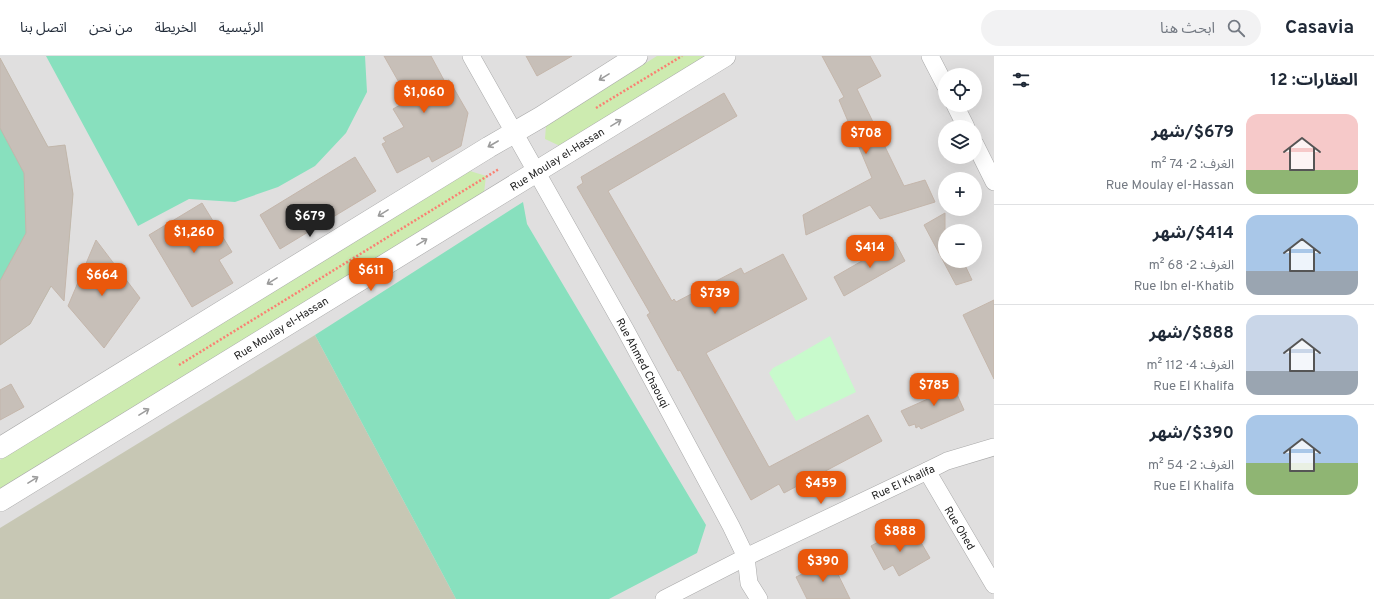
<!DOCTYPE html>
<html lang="ar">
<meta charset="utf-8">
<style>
:root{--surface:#fff;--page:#f2f2f3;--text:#1f2937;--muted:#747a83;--line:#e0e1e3;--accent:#ea580c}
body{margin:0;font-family:Overpass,"Noto Sans Arabic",sans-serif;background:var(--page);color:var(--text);direction:rtl;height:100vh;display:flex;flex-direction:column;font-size:15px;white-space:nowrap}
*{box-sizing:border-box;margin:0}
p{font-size:13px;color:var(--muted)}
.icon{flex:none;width:22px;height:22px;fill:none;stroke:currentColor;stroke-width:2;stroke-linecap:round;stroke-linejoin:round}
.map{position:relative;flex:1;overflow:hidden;direction:ltr}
.sheet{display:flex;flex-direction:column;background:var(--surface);width:380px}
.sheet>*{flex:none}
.buttons{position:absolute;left:938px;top:12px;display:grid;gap:8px}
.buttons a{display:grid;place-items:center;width:44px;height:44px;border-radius:50%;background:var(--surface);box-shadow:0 4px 16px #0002;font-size:20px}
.price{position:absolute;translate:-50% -34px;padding:0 9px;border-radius:8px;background:var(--accent);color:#fff;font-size:13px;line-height:26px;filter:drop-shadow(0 1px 2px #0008)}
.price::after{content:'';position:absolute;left:50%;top:24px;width:12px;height:9px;margin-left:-6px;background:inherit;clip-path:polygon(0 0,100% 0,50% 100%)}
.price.selected{background:#222;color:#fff}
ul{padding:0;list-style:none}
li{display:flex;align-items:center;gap:12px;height:100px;padding:0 16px}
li+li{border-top:1px solid var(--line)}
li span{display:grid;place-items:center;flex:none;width:112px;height:80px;border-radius:12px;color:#555}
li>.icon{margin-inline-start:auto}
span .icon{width:48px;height:48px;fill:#fffc;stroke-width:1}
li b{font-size:17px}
h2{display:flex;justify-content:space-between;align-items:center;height:48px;padding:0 16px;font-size:17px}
header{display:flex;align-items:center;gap:24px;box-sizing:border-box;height:56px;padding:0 20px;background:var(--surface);border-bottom:1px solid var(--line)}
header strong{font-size:19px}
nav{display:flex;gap:22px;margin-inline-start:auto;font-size:14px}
.search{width:280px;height:36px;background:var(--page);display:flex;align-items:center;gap:10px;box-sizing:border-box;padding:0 14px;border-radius:22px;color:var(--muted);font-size:15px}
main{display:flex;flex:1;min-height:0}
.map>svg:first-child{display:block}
.residential{fill:#e0dfdf;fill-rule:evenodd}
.construction{fill:#c7c7b4}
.grass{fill:#cdebb0}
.park{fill:#c8facc}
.pitch{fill:#88e0be}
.building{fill:#c7bfb8;stroke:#c4b6ab}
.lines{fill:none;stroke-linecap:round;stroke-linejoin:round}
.minor-casing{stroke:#a9a9a9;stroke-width:18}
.tertiary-casing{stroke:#a9a9a9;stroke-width:22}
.path{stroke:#fa8072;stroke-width:2.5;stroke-dasharray:2 2;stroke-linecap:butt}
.minor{stroke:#fff;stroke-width:17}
.tertiary{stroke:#fff;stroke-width:21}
.oneway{stroke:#9c9c9c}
.labels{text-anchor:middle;stroke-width:3;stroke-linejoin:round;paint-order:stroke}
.street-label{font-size:11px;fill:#222;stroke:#fff}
</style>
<header>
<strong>Casavia</strong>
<div class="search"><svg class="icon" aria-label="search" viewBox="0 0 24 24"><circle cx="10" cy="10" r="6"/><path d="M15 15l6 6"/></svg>ابحث هنا</div>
<nav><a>الرئيسية</a><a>الخريطة</a><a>من نحن</a><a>اتصل بنا</a></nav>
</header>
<main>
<section class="sheet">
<h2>العقارات: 12<svg class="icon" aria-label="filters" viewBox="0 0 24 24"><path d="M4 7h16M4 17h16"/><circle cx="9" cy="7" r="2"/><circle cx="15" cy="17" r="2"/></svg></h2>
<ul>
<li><span style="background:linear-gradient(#f6c9c9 70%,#8fb573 0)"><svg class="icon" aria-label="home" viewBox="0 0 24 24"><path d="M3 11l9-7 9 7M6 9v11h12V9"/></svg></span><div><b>$679/شهر</b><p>الغرف: 2 · 74 m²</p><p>Rue Moulay el-Hassan</p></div></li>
<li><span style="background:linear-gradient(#a9c7e8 70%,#9aa5b1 0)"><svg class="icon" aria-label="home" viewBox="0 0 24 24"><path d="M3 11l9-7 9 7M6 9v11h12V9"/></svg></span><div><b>$414/شهر</b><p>الغرف: 2 · 68 m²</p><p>Rue Ibn el-Khatib</p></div></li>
<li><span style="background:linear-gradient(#c9d6e8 70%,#9aa5b1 0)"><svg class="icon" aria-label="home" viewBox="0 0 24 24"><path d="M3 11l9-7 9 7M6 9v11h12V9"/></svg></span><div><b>$888/شهر</b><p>الغرف: 4 · 112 m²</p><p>Rue El Khalifa</p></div></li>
<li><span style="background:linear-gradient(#a9c7e8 60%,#8fb573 0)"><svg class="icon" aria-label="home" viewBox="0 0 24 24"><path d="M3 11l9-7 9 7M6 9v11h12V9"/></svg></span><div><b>$390/شهر</b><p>الغرف: 2 · 54 m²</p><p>Rue El Khalifa</p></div></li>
</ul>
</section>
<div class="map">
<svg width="994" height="543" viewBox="0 0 994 543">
<rect width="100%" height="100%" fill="#f2efe9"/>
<path class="residential" d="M0 0H994V543H0ZM945 19H975V49H945ZM945 71H975V101H945ZM945 123H975V153H945ZM945 175H975V205H945Z"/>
<path class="construction" d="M315 279 456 543H0V472Z"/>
<g class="grass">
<path d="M657 0H708L560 90 545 83 546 69Z"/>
<path d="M470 115 486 120 484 137 0 435V404Z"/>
</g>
<path class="park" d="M830 280 856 336 796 365 769 317 773 312 794 301Z"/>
<g class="pitch">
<path d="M46 0H365L367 36 346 77 315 110 278 131 235 146 189 143 138 170Z"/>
<path d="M0 2 48 91 65 89 73 138 68 200 30 268 0 289Z"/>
<path d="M523 146 527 168 706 469 697 497 609 543H456L315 279Z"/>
</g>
<g class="building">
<path d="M384 0H431L445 26 449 24 468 57 461 90 432 106 429 100 397 117 382 88 386 86 383 82 404 71 393 53 409 44Z"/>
<path d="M526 0H572L537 20Z"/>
<path d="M822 0H870L881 20 857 33 904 130 925 124 935 146 880 163 870 149 806 179 803 159 872 122 839 44 844 41Z"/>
<path d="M0 2 48 91 65 89 73 138 64 245 51 230 30 268 0 289V225L26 177 24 117 0 72Z"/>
<path d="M724 37 737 60 608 135 672 245 674 243 676 246 741 212 744 218 783 198 807 243 706 297 769 411 868 359 882 385 784 437 779 428 751 444 680 314 678 315 647 259 650 257 577 131 583 127 581 121Z"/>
<path d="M355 101 376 135 280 193 260 159Z"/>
<path d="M202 147 232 196 219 204 233 227 192 251 149 179Z"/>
<path d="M945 157V205H963L972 224 956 229 924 169Z"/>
<path d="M96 184 140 242 104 292 68 250Z"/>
<path d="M895 186 905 205 844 240 834 221Z"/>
<path d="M994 244V323L963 259Z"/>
<path d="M951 325 964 354 921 373 919 370 916 372 915 368 909 370 901 355 930 342 927 336Z"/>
<path d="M11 328 24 351 0 364V334Z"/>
<path d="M908 475 914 486 919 483 930 502 899 520 893 509 884 514 871 490 896 476 898 480Z"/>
<path d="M831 504 850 543H807L796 521Z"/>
</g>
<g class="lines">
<defs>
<g id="minor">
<path d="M471 0 625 273 731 470 746 501 749 527 759 543"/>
<path d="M930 0 945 29"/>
<path d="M955 49 966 71"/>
<path d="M975 88 994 126"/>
<path d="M927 415 994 529"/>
<path d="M664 543 746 501 927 415 947 405 994 391"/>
</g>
<g id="tertiary">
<path d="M0 392 489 91 541 61 637 0"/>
<path d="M0 445 725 0"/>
</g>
</defs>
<use href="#minor" class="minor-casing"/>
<use href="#tertiary" class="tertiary-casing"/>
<g class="path">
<path d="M596 52 682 0"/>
<path d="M179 309 499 113"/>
</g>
<use href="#minor" class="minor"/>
<use href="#tertiary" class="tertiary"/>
</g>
<defs><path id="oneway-shaft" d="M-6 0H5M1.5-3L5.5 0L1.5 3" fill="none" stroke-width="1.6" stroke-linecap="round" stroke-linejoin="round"/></defs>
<g class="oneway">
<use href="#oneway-shaft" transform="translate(604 21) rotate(148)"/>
<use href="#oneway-shaft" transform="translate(616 67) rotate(-31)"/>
<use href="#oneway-shaft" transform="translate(493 88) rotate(150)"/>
<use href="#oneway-shaft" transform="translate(383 157) rotate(148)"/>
<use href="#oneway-shaft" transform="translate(422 186) rotate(-32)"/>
<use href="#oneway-shaft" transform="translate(272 225) rotate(148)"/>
<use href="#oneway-shaft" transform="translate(144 356) rotate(-32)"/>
<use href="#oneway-shaft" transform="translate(33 424) rotate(-32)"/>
</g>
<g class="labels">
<g class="street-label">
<text transform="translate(557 103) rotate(-32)" y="4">Rue Moulay el-Hassan</text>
<text transform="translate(281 272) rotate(-32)" y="4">Rue Moulay el-Hassan</text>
<text transform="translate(643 307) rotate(62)" y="4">Rue Ahmed Chaouqi</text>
<text transform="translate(903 426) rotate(-25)" y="4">Rue El Khalifa</text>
<text transform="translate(960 472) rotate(59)" y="4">Rue Ohed</text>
</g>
</g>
</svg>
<div class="buttons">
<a><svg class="icon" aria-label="locate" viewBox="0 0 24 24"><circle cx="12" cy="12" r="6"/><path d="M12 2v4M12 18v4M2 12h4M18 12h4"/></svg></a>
<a><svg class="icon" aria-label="layers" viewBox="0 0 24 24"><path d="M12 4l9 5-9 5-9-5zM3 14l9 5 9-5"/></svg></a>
<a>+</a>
<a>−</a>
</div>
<b class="price" style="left:424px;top:58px">$1,060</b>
<b class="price" style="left:866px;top:99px">$708</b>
<b class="price selected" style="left:310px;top:182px">$679</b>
<b class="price" style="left:194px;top:198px">$1,260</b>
<b class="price" style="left:870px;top:213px">$414</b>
<b class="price" style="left:371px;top:236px">$611</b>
<b class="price" style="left:102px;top:241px">$664</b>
<b class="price" style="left:715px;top:259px">$739</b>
<b class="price" style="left:934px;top:351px">$785</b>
<b class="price" style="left:821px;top:449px">$459</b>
<b class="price" style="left:900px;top:497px">$888</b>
<b class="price" style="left:823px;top:527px">$390</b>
</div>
</main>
